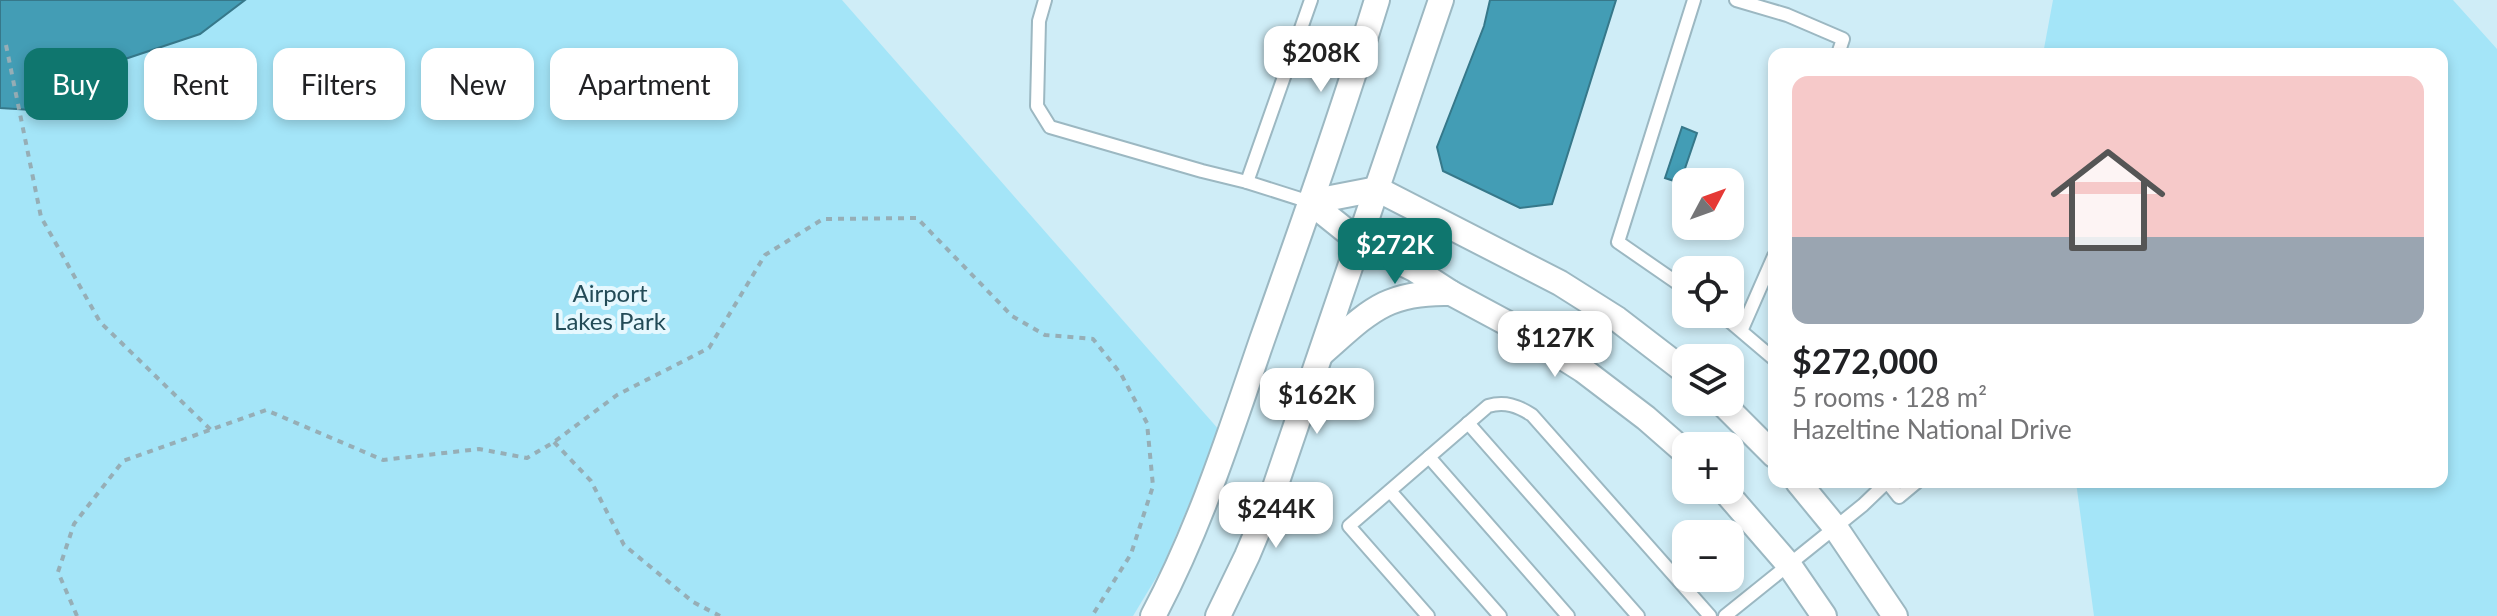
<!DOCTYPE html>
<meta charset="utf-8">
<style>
:root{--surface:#fff;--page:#f6f6f6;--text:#202124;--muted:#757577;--line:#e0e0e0;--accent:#0f766e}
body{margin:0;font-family:Lato,sans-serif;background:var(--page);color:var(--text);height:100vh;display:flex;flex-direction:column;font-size:30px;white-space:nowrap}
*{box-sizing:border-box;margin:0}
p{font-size:26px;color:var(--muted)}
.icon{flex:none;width:44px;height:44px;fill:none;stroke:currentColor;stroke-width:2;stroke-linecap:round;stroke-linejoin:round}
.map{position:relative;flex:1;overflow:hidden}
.sheet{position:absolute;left:1768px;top:48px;width:680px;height:440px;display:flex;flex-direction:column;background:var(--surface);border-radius:16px;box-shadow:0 4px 12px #0003}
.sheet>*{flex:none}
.guide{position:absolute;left:24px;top:48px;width:760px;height:72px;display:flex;gap:16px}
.needle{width:52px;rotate:49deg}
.fabs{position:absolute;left:1672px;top:168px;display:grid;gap:16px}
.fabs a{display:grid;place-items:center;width:72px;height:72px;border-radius:16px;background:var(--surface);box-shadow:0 4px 12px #0003;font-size:40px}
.price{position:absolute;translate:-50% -68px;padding:0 18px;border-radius:16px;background:#fff;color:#222;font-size:26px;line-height:52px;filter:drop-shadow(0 2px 4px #0008)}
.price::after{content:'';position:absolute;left:50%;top:48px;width:24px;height:18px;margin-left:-12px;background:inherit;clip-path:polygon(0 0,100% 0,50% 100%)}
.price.active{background:var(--accent);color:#fff}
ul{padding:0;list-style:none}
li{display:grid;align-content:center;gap:16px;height:424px;padding:0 24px}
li+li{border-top:2px solid var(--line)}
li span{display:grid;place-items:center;height:248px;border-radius:16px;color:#555}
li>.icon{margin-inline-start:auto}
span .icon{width:144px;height:144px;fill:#fffc;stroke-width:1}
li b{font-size:34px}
.chip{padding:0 28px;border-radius:16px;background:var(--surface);box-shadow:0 4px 12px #0003;font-size:28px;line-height:72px}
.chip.active{background:var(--accent);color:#fff}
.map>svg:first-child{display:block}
.green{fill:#a4e5f8}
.water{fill:#439db5;stroke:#36788a;stroke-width:2}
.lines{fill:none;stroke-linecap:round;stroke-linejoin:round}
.lane-casing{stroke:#9cb8c2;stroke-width:16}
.street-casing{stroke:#9cb8c2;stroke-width:28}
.path{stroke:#96aeb6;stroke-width:4;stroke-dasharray:6 6;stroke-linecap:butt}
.lane{stroke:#fff;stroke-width:12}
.street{stroke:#fff;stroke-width:24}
.labels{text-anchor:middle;stroke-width:8;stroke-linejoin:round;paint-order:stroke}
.park-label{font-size:24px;fill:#234b57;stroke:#e6f8fe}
</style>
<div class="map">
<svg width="2497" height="616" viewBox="0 0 2497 616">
<rect width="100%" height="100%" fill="#cfedf7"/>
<g class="green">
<path d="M0 0H842L1220 431 1162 568 1133 616H0Z"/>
<path d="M2053 0H2453L2497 49V616H2094L2076 482H2442V54H2043Z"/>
</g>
<g class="water">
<path d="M0 0H245L200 34 92 70 32 110 0 108Z"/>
<path d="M1490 0H1616L1552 204 1520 208 1443 171 1437 147 1484 26Z"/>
<path d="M1682 127 1697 133 1680 183 1665 178Z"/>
</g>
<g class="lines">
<defs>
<g id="lane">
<path d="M1045 0 1039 21 1037 106 1050 127 1202 171 1247 182 1310 202"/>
<path d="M1736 0 1787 15 1843 39 1838 54"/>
<path d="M1247 182 1311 0"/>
<path d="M1686 289 1618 242 1694 0"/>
<path d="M1721 314 1774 359"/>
<path d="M1742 329 1774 256"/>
<path d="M1468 423 1638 616"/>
<path d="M1429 457 1568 616"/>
<path d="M1390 491 1500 616"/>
<path d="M1428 616 1349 526 1488 406C1505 401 1518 406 1532 415L1710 616"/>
<path d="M1725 616 1863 505 1887 482 1899 497 1917 482"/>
</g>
<g id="street">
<path d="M1310 202 1360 242 1414 269 1451 293 1518 329 1583 370 1646 418 1686 453"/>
<path d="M1310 202 1377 189 1560 283 1617 319 1686 372"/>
<path d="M1321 354C1368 313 1385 291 1451 293"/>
<path d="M1721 402 1774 455"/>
<path d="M1798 482 1835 527 1895 616"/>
<path d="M1724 490 1789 565 1824 616"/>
<path d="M1153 616C1200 528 1230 433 1262 340 1302 227 1342 114 1377 0"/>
<path d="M1218 616 1247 556 1271 499 1441 0"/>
</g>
</defs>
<use href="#lane" class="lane-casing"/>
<use href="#street" class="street-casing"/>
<g class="path">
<path d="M6 45 41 217 100 322 211 430"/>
<path d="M554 442 591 481 624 545 693 602 720 616"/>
<path d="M77 616 58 572 74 524 123 461 266 410 383 460 479 449 527 458 554 442 617 395 709 348 765 255 823 219 917 218 1012 316 1045 335 1093 339 1121 374 1147 423 1153 486 1131 554 1092 616"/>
</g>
<use href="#lane" class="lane"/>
<use href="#street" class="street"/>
</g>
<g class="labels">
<g class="park-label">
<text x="610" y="302">Airport<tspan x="610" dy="28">Lakes Park</tspan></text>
</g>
</g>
</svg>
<div class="fabs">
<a><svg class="needle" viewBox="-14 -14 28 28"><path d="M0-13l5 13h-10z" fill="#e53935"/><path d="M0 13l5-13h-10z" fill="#757577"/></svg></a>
<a><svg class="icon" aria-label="locate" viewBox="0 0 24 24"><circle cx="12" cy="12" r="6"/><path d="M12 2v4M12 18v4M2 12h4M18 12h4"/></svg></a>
<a><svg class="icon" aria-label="layers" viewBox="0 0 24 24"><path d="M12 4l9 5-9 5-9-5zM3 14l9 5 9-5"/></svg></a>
<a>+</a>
<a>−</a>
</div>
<b class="price" style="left:1321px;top:94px">$208K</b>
<b class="price active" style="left:1395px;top:286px">$272K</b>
<b class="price" style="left:1555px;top:379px">$127K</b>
<b class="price" style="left:1317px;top:436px">$162K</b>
<b class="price" style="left:1276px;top:550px">$244K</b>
<div class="guide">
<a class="chip active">Buy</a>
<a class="chip">Rent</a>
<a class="chip">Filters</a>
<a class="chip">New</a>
<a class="chip">Apartment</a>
</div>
<section class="sheet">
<ul>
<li><span style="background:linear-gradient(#f6c9c9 65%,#9aa5b1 0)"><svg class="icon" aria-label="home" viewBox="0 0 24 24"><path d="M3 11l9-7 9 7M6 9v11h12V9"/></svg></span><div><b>$272,000</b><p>5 rooms · 128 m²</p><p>Hazeltine National Drive</p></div></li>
</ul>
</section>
</div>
